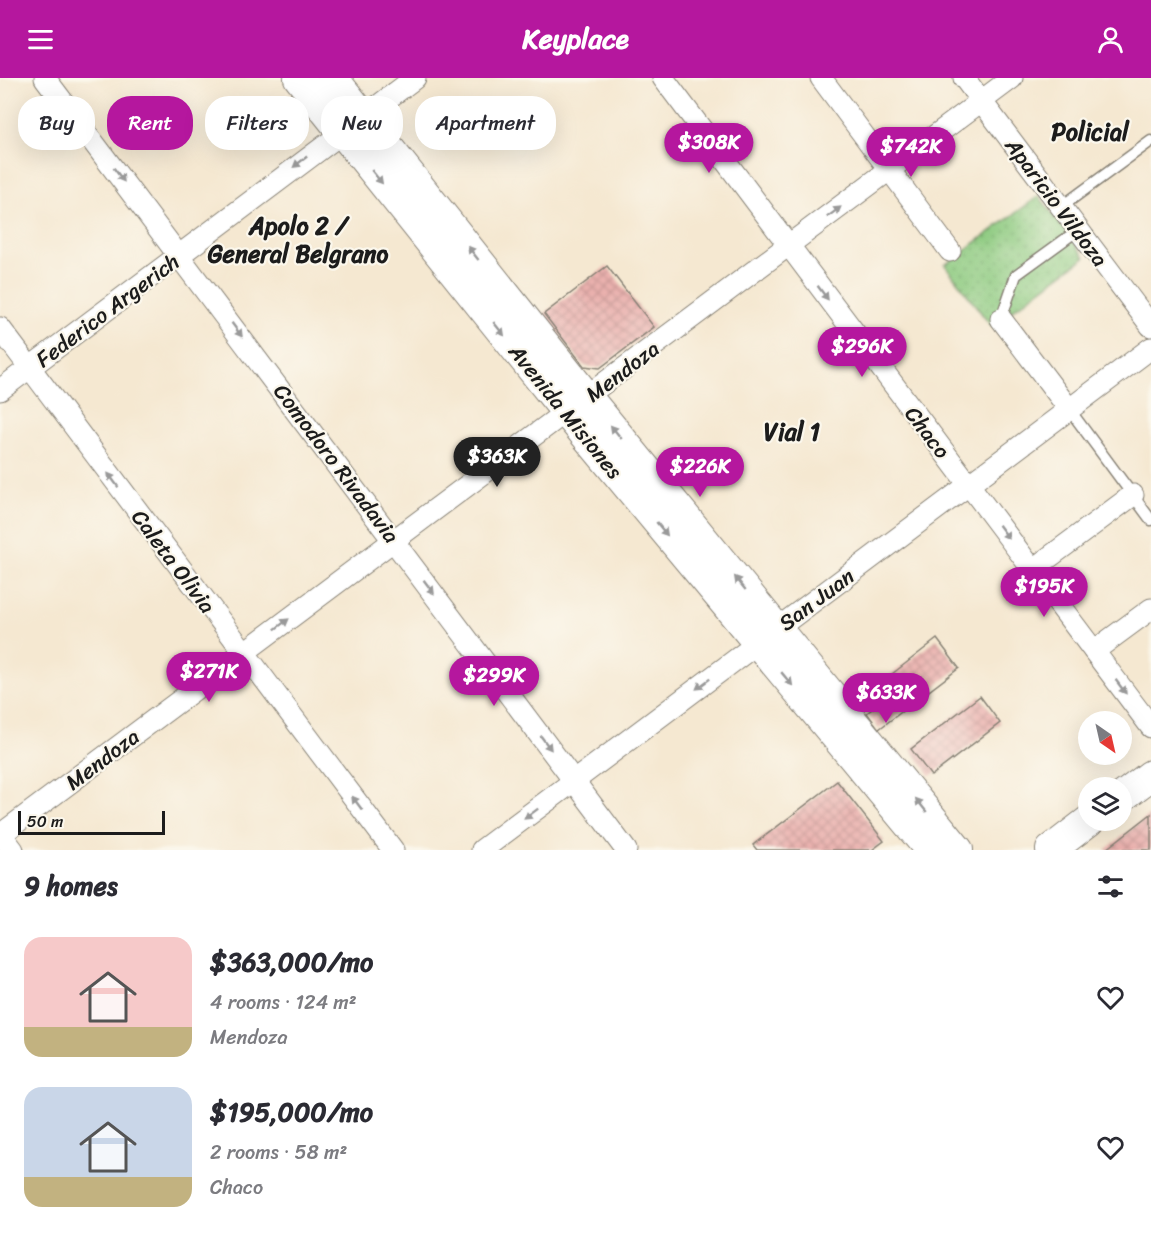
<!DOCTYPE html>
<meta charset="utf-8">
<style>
:root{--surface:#fff;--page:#f7f7f7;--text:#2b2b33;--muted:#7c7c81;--accent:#b5179e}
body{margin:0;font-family:Sriracha,sans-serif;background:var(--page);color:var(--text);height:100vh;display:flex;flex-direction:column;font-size:22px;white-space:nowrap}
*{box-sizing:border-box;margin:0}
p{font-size:20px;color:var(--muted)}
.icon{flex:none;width:33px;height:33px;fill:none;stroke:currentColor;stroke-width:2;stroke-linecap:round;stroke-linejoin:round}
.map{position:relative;height:772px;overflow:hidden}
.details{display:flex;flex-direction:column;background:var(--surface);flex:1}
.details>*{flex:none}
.guide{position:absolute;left:18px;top:18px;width:600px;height:54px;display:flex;gap:12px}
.needle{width:39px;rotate:146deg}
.fabs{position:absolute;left:1078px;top:633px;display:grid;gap:12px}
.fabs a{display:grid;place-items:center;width:54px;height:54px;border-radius:50%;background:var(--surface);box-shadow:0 6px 24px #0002;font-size:30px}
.scale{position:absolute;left:18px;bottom:15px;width:147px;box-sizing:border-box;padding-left:6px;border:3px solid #1c1c1c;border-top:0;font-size:16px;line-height:21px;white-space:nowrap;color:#1c1c1c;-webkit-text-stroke:4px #fbf7ec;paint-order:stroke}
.price{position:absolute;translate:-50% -51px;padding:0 14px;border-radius:21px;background:var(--accent);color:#fff;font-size:20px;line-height:39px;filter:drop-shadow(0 2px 3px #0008)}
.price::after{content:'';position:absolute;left:50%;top:36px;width:18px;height:14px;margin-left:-9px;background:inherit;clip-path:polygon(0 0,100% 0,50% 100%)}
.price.selected{background:#222;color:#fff}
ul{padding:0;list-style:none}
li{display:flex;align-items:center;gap:18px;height:150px;padding:0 24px}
li span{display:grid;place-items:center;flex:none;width:168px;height:120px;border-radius:18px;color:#555}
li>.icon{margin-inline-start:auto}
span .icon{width:72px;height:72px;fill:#fffc;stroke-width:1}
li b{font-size:26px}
h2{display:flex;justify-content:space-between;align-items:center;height:72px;padding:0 24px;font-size:26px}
.tag{padding:0 21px;border-radius:24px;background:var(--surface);box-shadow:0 6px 24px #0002;font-size:21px;line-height:54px}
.tag.selected{background:var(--accent);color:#fff}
header{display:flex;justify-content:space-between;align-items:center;height:78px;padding:0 24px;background:var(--accent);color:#fff;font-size:27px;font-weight:700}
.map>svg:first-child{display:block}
.green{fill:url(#green-dots);stroke:#55744e;stroke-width:1.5}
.building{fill:url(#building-cross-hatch)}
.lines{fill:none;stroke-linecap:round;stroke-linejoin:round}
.service-casing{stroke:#888276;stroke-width:13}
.minor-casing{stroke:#888276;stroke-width:23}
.secondary-casing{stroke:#888276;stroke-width:32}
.service{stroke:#fff;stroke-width:10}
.minor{stroke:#fff;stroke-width:21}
.secondary{stroke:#fff;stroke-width:30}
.oneway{fill:#999}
.labels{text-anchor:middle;stroke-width:4.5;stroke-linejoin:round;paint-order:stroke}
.street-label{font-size:22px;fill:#1c1c1c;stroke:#fbf7ec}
.neighbourhood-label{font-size:24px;font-weight:bold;fill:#1c1c1c;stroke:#fbf7ec}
</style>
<header><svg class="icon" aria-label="menu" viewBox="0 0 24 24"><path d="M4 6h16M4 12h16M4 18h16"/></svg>Keyplace<svg class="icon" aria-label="person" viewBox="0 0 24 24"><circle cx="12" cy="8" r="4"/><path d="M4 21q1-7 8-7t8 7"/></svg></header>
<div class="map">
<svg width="1151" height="772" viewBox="0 0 1151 772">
<defs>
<pattern id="green-dots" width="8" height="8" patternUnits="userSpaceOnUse" patternTransform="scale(1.5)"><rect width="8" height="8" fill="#8ecb81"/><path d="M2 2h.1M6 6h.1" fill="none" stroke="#7aae6f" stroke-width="1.8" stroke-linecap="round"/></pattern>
<pattern id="building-cross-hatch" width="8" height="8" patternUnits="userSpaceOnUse" patternTransform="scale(1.5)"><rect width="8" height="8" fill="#eab1ae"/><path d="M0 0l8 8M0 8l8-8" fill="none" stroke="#c89895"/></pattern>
</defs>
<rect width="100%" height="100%" fill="#fbf7ec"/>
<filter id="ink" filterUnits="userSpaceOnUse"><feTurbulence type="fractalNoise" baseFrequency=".0167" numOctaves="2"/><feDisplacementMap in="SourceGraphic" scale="12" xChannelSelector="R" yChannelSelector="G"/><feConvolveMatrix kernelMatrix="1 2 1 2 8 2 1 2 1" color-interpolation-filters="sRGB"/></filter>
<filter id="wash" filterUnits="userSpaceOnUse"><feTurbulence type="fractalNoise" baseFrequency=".008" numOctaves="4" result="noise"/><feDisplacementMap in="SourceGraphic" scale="24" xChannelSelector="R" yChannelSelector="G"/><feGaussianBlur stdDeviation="1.35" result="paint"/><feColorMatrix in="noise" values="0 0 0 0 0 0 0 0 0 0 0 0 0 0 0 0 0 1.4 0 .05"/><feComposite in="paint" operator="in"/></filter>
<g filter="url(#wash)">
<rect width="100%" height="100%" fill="#f5e8d1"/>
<path class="green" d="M1039 118 1085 179 991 248 945 187Z"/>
<g id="blocks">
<g class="building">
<path d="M607 188 654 249 600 290 584 288 544 236Z"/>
<path d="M937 561 959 590 879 651 867 635 893 615 883 603Z"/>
<path d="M980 618 1000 645 931 698 911 671Z"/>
<path d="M837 703 884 763 872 772H757L753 767Z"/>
<path d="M1151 736V772H1105L1119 761Z"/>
</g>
</g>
</g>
<g filter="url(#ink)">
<use href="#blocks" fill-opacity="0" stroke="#888276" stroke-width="1.5"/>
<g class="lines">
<defs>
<g id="service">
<path d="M1061 129 1151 63"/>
<path d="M1001 241 1016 197 1078 152"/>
<path d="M1069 331 1151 442"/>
</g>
<g id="minor">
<path d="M45 0 626 772"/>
<path d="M663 0 1151 649"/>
<path d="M821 0 950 173"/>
<path d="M964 0 1151 248"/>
<path d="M1001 241 1069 331"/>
<path d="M0 250 393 772"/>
<path d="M0 312 415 0"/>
<path d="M1032 492 1133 417"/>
<path d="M1094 573 1151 531"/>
<path d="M0 755 13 772"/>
<path d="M0 757 1012 0"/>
<path d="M482 772 1151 270"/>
</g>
<g id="secondary">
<path d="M299 0 567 335 930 772"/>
<path d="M333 0 587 319 958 772"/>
<path d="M1122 719 1151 697"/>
<path d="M1051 772 1090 742"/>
</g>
</defs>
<use href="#service" class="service-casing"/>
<use href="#minor" class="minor-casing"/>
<use href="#secondary" class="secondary-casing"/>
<use href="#service" class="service"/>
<use href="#minor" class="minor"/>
<use href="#secondary" class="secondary"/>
</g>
<defs><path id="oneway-solid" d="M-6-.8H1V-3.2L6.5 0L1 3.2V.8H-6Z" transform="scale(1.5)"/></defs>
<g class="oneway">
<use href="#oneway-solid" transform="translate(300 84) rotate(142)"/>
<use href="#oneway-solid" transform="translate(119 97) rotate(53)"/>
<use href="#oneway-solid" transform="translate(377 99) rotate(51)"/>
<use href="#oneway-solid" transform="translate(834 134) rotate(-37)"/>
<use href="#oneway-solid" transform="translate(473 175) rotate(-128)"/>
<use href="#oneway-solid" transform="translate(823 215) rotate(53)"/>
<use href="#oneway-solid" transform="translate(499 251) rotate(51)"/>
<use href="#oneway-solid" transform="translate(237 252) rotate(53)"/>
<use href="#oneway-solid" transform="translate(616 354) rotate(-129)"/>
<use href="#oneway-solid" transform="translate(113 402) rotate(-127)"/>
<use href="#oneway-solid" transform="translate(662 451) rotate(51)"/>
<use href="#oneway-solid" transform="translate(1004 454) rotate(53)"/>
<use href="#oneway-solid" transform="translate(740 505) rotate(-129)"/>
<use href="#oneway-solid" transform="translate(429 509) rotate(53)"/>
<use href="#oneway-solid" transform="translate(282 546) rotate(-37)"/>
<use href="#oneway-solid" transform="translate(787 601) rotate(50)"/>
<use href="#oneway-solid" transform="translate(703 606) rotate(143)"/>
<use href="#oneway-solid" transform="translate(1121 609) rotate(53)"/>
<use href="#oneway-solid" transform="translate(546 665) rotate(53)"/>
<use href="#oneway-solid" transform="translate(357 725) rotate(-127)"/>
<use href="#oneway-solid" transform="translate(921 727) rotate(-129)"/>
<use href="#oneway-solid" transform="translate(531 736) rotate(143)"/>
</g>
</g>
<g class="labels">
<g class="street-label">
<text transform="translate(1057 124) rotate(53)" y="8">Aparicio Vildoza</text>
<text transform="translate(107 232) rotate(-37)" y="8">Federico Argerich</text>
<text transform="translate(622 293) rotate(-37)" y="8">Mendoza</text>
<text transform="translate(566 333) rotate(51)" y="8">Avenida Misiones</text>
<text transform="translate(928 354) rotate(53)" y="8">Chaco</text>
<text transform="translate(337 385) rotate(53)" y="8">Comodoro Rivadavia</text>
<text transform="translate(174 483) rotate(53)" y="8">Caleta Olivia</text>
<text transform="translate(816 521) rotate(-37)" y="8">San Juan</text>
<text transform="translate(102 681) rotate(-37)" y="8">Mendoza</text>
</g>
<g class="neighbourhood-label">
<text x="1090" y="62">Policial</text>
<text x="298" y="156">Apolo 2 /<tspan x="298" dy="28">General Belgrano</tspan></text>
<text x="792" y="362">Vial 1</text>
</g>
</g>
</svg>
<div class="fabs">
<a><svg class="needle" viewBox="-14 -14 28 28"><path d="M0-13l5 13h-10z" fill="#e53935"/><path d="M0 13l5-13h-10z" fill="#7c7c81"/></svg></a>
<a><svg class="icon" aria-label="layers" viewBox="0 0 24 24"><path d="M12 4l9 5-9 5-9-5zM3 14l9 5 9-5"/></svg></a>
</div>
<div class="scale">50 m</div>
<b class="price" style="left:709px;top:96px">$308K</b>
<b class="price" style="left:911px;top:100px">$742K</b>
<b class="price" style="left:862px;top:300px">$296K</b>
<b class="price selected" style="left:497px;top:410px">$363K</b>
<b class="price" style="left:700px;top:420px">$226K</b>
<b class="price" style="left:1044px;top:540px">$195K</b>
<b class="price" style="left:209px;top:625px">$271K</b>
<b class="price" style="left:494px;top:629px">$299K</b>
<b class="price" style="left:886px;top:646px">$633K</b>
<div class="guide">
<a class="tag">Buy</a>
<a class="tag selected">Rent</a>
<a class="tag">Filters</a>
<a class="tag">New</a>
<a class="tag">Apartment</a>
</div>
</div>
<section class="details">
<h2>9 homes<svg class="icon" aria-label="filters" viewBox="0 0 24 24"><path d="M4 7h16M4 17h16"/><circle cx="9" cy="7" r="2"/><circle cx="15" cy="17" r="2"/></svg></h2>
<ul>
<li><span style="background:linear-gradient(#f6c9c9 75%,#c2b280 0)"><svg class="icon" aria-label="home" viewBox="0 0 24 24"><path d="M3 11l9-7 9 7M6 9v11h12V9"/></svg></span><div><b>$363,000/mo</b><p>4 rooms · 124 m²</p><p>Mendoza</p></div><svg class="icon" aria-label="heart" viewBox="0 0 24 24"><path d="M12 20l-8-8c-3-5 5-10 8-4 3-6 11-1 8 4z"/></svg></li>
<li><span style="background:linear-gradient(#c9d6e8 75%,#c2b280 0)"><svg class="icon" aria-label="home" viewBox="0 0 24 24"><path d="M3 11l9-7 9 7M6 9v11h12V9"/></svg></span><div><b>$195,000/mo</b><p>2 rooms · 58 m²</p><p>Chaco</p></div><svg class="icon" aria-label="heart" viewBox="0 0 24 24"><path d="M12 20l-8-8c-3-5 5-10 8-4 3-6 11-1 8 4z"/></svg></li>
</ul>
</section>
